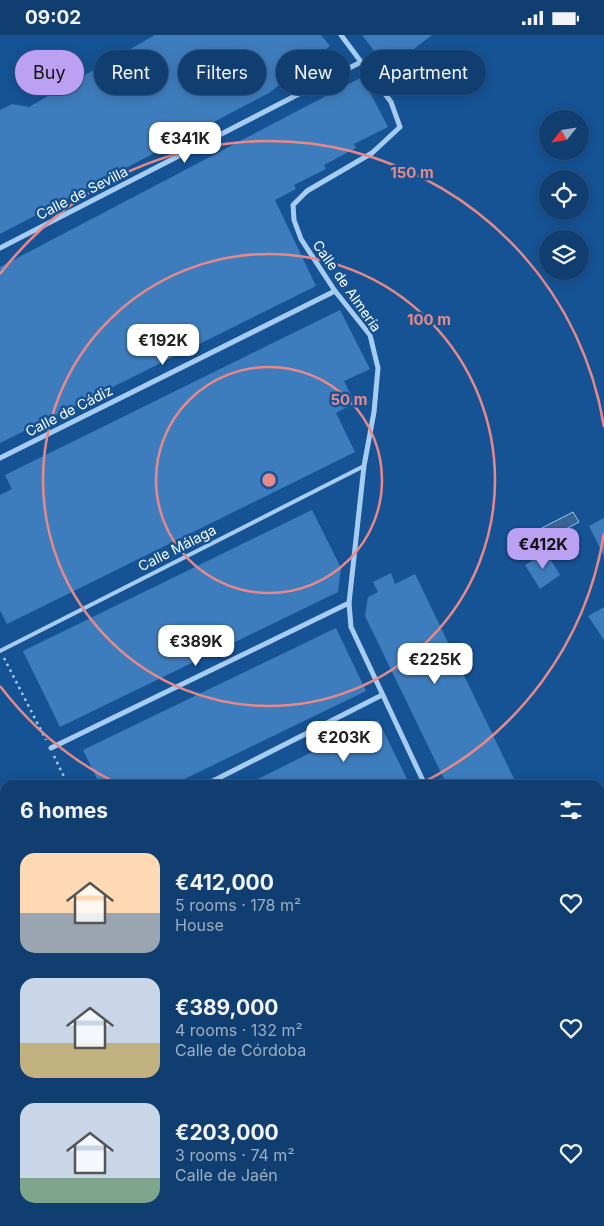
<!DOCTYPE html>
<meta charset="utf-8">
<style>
:root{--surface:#103e70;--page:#194575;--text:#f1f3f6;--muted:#9caec3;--line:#305783;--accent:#bca0f2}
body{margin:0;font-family:Inter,sans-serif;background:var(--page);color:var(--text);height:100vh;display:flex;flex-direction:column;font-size:19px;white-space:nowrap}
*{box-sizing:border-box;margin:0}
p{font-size:16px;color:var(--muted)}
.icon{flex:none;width:28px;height:28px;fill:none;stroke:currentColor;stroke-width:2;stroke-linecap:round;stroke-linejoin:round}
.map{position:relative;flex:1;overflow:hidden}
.details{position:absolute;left:0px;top:745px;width:605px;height:446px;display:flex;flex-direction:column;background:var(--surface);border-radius:15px 15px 0 0;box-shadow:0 2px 12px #0003,0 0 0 1px var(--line)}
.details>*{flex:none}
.top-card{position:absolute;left:15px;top:15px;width:575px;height:45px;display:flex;gap:10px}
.needle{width:32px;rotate:240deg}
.tools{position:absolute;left:539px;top:75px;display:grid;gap:10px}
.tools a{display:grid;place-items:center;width:50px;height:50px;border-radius:50%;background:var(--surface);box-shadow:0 2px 12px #0003,0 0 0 1px var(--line);font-size:25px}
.price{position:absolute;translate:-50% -42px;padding:0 11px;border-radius:10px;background:#fff;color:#222;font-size:16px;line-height:32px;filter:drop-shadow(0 1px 2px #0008)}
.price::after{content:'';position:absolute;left:50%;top:30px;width:15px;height:11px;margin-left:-8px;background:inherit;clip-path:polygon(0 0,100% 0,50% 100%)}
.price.on{background:var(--accent);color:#111}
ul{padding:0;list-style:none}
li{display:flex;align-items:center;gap:15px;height:125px;padding:0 20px}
li span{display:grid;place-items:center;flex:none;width:140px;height:100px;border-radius:15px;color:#555}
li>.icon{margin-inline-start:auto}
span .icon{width:60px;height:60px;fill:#fffc;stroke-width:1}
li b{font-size:21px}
h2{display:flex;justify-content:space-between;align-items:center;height:60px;padding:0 20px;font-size:21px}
.tag{padding:0 18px;border-radius:22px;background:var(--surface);box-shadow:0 2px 12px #0003,0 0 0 1px var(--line);font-size:18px;line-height:45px}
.tag.on{background:var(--accent);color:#111}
.status{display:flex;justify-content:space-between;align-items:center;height:35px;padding:0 25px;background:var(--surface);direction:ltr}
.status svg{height:14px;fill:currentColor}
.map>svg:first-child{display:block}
.water{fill:#396595;stroke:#98c7f4}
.building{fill:#3e7dbd}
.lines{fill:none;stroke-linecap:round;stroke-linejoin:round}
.path{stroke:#a6ccf1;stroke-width:2.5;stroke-dasharray:2.5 4;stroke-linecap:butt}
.lane{stroke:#a6ccf1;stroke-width:4}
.street{stroke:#a6ccf1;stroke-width:5}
.ring{fill:none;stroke:#e88989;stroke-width:2.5}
.labels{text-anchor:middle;stroke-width:5;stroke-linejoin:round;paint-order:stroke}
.street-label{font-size:14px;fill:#fff;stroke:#155395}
.centre{fill:#e88989;stroke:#155395;stroke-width:2.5}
.ring-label{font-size:15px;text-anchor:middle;font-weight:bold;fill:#e88989;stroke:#155395;stroke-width:5;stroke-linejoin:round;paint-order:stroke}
</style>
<div class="status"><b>09:02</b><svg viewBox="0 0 49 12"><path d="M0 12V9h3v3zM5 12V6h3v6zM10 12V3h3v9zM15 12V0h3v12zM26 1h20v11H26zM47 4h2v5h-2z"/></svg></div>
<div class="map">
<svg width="604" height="1191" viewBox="0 0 604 1191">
<rect width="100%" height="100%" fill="#155395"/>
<path class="water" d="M573 477 579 487 544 506 538 495Z"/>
<g class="building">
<path d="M155 0H321L330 11 269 58 0 199V75L12 69 29 72Z"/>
<path d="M362 0H432L388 34Z"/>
<path d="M362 42 388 92 354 109 356 113 324 130 326 134 294 150 296 154 275 165 316 251 0 408V232Z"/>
<path d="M340 275 370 334 344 346 355 368 336 378 355 417 7 589 0 575V460L12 454 5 440Z"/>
<path d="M312 475 341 533 338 557 60 692 23 616Z"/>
<path d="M604 483V521L589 491Z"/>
<path d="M546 517 560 540 540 554 525 530Z"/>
<path d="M391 538 395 549 415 539 517 750H447L365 581 368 562 378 557 373 547Z"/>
<path d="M604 572V605L588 581Z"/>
<path d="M336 593 366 656 172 750H100L83 715Z"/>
<path d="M378 685 410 750H246L298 724Z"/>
</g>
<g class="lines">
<g class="path">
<path d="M4 623 46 705"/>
<path d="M54 721 68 750"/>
<path d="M600 1093 604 1091"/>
<path d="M297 1186 299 1191"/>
</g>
<path class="lane" d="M0 616 364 431"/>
<g class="street">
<path d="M341 0 391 67 400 92 372 118 307 156 293 170 294 185 301 204 335 256 370 300 378 333 374 377 364 431 349 568 351 592 425 750"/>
<path d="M0 213 361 27"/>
<path d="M0 423 335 256"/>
<path d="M51 713 349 568"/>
<path d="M205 750 382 660"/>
<path d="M600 1118 604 1129"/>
<path d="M600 1166 604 1164"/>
<path d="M547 1191 557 1186"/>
</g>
</g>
<g class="ring">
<circle cx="269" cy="445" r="113"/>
<circle cx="269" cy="445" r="226"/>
<path d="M604 498A339 339 0 0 1 418 750M120 750A339 339 0 0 1 0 651M0 239A339 339 0 0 1 604 392"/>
</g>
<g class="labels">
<g class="street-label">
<text transform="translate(82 158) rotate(-27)" y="5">Calle de Sevilla</text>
<text transform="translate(347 251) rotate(55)" y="5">Calle de Almería</text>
<text transform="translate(69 376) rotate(-27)" y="5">Calle de Cádiz</text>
<text transform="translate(177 513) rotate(-27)" y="5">Calle Málaga</text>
</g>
</g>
<circle cx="269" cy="445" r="8" class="centre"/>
<g class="ring-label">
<text x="412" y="143">150 m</text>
<text x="429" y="290">100 m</text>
<text x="349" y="370">50 m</text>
</g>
</svg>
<div class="tools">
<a><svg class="needle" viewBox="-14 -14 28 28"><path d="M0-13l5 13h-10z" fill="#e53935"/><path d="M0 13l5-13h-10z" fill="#9caec3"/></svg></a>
<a><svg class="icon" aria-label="locate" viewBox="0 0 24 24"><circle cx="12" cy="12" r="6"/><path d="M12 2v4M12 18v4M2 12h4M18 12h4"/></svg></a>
<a><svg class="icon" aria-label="layers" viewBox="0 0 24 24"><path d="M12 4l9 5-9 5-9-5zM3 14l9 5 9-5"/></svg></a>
</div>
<b class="price" style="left:185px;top:129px">€341K</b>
<b class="price" style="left:163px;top:331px">€192K</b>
<b class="price on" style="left:543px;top:535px">€412K</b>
<b class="price" style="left:196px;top:632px">€389K</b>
<b class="price" style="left:435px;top:650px">€225K</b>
<b class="price" style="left:344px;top:728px">€203K</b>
<div class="top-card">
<a class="tag on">Buy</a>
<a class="tag">Rent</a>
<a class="tag">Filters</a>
<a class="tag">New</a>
<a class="tag">Apartment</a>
</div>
<section class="details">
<h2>6 homes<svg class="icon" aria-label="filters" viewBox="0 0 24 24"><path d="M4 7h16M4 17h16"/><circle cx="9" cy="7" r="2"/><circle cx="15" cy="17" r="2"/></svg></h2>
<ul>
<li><span style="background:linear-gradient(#ffd9b3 60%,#9aa5b1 0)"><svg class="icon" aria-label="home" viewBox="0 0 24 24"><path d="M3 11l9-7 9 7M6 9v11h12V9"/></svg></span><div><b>€412,000</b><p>5 rooms · 178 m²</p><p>House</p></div><svg class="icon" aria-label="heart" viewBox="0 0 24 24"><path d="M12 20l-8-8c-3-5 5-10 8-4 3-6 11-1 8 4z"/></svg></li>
<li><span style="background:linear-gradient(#c9d6e8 65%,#c2b280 0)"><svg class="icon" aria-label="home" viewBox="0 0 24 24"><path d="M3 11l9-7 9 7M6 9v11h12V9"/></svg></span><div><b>€389,000</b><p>4 rooms · 132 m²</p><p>Calle de Córdoba</p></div><svg class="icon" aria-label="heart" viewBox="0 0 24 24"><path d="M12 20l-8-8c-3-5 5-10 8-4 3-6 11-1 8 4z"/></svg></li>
<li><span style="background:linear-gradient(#c9d6e8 75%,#7fa58c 0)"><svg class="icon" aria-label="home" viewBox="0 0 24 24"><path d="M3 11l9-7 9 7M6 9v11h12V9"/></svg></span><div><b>€203,000</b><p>3 rooms · 74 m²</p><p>Calle de Jaén</p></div><svg class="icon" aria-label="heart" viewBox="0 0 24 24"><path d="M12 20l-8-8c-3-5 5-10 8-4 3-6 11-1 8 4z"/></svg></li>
</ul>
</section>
</div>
